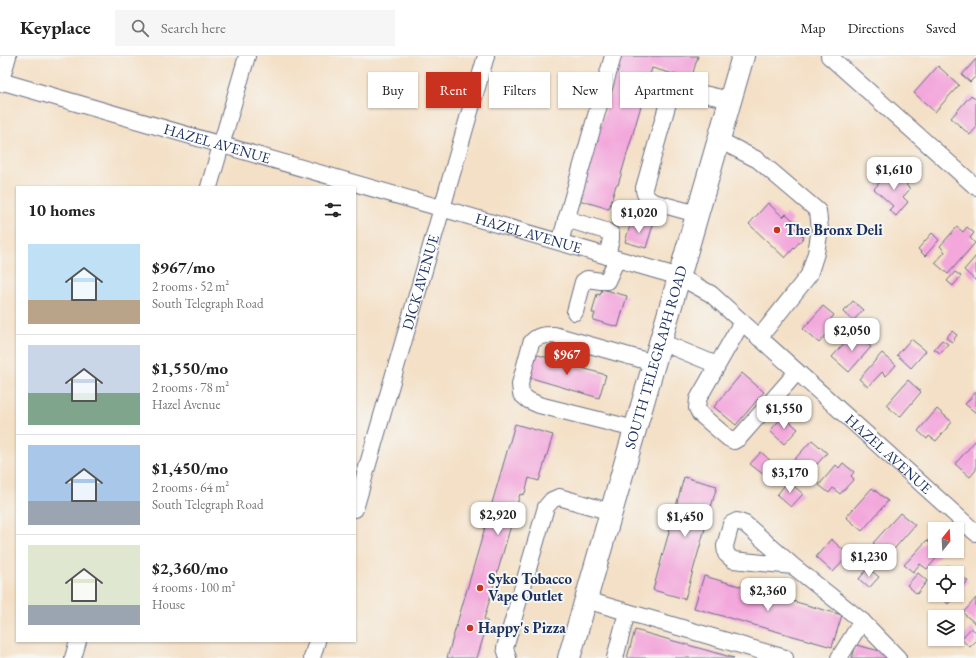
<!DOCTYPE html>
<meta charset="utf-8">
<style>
:root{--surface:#fff;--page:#f6f6f6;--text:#222;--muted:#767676;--line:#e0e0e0;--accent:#c8321e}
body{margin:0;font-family:"EB Garamond",serif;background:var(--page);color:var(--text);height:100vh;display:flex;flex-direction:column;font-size:15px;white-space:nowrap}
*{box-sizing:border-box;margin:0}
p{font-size:13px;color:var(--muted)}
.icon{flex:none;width:22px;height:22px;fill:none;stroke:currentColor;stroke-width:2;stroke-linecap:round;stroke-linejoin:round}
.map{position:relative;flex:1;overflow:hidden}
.side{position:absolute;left:16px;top:130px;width:340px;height:456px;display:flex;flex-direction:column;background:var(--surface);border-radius:0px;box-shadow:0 1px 3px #0004}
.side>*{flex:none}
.hud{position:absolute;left:368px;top:16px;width:380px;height:36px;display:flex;gap:8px}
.needle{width:26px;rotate:18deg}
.fabs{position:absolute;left:928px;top:466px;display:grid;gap:8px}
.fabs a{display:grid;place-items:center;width:36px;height:36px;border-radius:0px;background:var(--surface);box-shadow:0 1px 3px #0004;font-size:20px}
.price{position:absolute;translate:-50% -34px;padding:0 9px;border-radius:8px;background:#fff;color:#222;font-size:13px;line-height:26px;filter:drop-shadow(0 1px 2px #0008)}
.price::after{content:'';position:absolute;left:50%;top:24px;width:12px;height:9px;margin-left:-6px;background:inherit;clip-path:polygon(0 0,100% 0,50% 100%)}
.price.on{background:var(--accent);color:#fff}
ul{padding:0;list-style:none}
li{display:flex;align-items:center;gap:12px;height:100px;padding:0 12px}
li+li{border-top:1px solid var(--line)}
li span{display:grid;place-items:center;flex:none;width:112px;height:80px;border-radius:0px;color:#555}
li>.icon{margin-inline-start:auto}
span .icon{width:48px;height:48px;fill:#fffc;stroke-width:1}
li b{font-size:17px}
h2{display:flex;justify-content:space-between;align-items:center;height:48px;padding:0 12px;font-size:17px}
.pill{padding:0 14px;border-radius:0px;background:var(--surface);box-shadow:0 1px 3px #0004;font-size:14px;line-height:36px}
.pill.on{background:var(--accent);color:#fff}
header{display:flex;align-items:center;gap:24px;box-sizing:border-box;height:56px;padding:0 20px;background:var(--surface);border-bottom:1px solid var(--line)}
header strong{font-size:19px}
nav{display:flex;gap:22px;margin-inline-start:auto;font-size:14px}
.search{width:280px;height:36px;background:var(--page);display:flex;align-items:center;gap:10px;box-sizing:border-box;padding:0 14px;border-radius:0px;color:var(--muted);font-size:15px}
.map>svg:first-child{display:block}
.building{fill:#f3a7db}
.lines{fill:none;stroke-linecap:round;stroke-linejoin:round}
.minor-casing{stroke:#676d82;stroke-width:18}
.highway-casing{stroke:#676d82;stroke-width:24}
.minor{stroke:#fff;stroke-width:16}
.highway{stroke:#fff;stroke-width:22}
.poi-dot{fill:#c8321e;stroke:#f6f6f2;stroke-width:1.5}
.labels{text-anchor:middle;stroke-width:4;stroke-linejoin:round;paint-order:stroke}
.street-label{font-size:15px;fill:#1b2f5e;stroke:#f6f6f2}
.poi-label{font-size:15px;font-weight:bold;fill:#1b2f5e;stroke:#f6f6f2;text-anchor:start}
</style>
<header>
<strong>Keyplace</strong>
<div class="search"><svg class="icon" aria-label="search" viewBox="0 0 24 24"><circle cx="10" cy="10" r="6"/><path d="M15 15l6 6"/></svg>Search here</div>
<nav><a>Map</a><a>Directions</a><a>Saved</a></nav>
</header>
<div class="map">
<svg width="976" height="602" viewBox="0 0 976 602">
<rect width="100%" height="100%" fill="#f6f6f2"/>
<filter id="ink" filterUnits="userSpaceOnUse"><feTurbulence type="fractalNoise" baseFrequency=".025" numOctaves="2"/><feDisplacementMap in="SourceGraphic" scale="8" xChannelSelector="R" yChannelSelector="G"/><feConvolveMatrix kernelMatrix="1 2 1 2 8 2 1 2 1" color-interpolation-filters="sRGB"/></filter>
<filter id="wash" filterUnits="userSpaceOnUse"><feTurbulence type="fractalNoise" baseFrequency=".012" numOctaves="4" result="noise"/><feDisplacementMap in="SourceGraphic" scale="16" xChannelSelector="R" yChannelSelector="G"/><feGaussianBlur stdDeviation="0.9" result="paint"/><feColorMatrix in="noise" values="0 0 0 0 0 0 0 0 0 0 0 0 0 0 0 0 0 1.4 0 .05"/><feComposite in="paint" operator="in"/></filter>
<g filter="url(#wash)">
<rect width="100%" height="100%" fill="#f4e0c6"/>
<g id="blocks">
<g class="building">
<path d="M621 0H698L691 23 652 12 618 129H616L609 153 579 144Z"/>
<path d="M976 3V20L970 26 962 19Z"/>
<path d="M938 10 959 29 935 56 914 37Z"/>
<path d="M971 39 976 44V72L970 79 951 62Z"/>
<path d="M889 115 895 120 899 115 910 125 906 129 910 133 903 141 908 146 896 160 889 154 893 150 874 133Z"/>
<path d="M768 147 783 161 786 158 793 164 790 167 804 181 785 202 749 168Z"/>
<path d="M632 163 653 169 646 192 625 186Z"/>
<path d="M957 171 963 176 967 171 974 177 970 182 975 187 948 218 935 207 945 196 940 190Z"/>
<path d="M932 177 939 184 925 200 918 193Z"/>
<path d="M976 200V225L964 214Z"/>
<path d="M955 216 961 220 953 230 947 225Z"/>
<path d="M602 233 627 240 618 271 593 264 595 257H592L597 238 600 239Z"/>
<path d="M853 245 863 254 853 265 843 256Z"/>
<path d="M823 250 834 259 830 264 836 268 819 287 803 273Z"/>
<path d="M952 275 957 279 952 286 946 282Z"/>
<path d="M854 276 871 291 849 316 832 301Z"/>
<path d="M911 283 926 295 911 312 897 299Z"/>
<path d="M942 284 948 288 940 297 934 293Z"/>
<path d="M882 297 896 309 886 320 882 316 868 331 859 323Z"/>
<path d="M535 298 606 319 599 342 528 321Z"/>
<path d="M742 317 764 336 736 369 714 351Z"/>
<path d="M908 324 921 336 900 361 886 349Z"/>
<path d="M976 336V357L965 348Z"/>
<path d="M937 353 952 366 936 385 929 380 927 383 918 375Z"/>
<path d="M783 360 798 373 784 388 770 375Z"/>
<path d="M515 368 553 379 539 425 529 422 525 437 522 439 520 438 484 563 488 566 477 602H447Z"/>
<path d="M812 384 827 397 808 418 793 405Z"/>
<path d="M976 384V414L970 421 955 408Z"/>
<path d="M761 396 774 408 764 419 750 408Z"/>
<path d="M843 407 854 416 851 420 854 423 840 438 833 432 829 437 819 429 836 409 839 412Z"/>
<path d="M684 421 717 430 685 543 653 534Z"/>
<path d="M788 425 803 438 791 451 777 439Z"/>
<path d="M872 432 888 445 862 475 846 461Z"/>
<path d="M900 457 915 469 888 500 873 487Z"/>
<path d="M831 483 849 499 833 516 816 501Z"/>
<path d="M927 484 935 491V495L942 496 927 513 920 508 913 516 904 509Z"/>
<path d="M948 509 968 525 957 537V517H941Z"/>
<path d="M868 512 879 521 869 532 859 523Z"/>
<path d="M918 517 927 525 917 538 907 529Z"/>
<path d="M704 520 842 559 832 591 694 552Z"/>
<path d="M938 539H956L948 548Z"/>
<path d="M976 542V568L963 557Z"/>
<path d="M971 572 976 576V585L970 591 961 583Z"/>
<path d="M635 574 734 602H627Z"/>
<path d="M856 589 888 597 886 602H852Z"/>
</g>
</g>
</g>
<g filter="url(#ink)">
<use href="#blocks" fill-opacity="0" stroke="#676d82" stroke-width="1"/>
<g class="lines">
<defs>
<g id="minor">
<path d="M829 0 976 131"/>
<path id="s1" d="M0 25 680 221 711 238 976 477"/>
<path d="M0 28 8 0"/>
<path d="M719 84 758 104 818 155 820 173 816 197 809 219 759 282"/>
<path d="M209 131 247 0"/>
<path d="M697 158 653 146C647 142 644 139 644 132L671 36 674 33H682L730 44"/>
<path d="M566 163 606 175 611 178V183L607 200"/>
<path d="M560 186 613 0"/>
<path d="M575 256 583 226 587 223 601 225H607L617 203"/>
<path d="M742 266 698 343 697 352 700 358 728 382 734 385 739 382 797 316"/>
<path d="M661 286 717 309"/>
<path d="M635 373 539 349 528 344 521 338 520 328 531 287C537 279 544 279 554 279L654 307"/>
<path id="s2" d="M355 453 486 0"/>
<path d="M793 510 733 504 726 498 725 490 731 468 737 465 745 468 793 510 862 565 898 602"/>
<path d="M586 544 785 602"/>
<path d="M73 602 78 585"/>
<path d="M312 602 317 585"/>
<path d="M508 602 505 592 546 451 552 444 559 441 611 456"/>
<path d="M615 602 627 556"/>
<path d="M839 602 862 565"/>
</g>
<g id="highway">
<path id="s3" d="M569 602 743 0"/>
</g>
</defs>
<use href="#minor" class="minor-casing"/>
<use href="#highway" class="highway-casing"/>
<use href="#minor" class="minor"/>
<use href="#highway" class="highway"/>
</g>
</g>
<g class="poi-dot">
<circle cx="777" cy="174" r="4"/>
<circle cx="480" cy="532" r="4"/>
<circle cx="470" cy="572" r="4"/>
</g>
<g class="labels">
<g class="street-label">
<text dy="5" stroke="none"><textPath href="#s1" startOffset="226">HAZEL AVENUE</textPath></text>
<text dy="5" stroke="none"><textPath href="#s1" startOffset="550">HAZEL AVENUE</textPath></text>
<text dy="5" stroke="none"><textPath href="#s2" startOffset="236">DICK AVENUE</textPath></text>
<text dy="5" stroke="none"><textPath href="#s3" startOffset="313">SOUTH TELEGRAPH ROAD</textPath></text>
<text dy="5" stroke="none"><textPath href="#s1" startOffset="982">HAZEL AVENUE</textPath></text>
</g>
<g class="poi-label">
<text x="785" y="179">The Bronx Deli</text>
<text x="488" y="528">Syko Tobacco<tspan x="488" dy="17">Vape Outlet</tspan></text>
<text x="478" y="577">Happy's Pizza</text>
</g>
</g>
</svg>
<div class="fabs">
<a><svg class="needle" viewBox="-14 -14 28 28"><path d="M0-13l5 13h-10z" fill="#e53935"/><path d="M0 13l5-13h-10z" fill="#767676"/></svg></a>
<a><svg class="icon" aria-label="locate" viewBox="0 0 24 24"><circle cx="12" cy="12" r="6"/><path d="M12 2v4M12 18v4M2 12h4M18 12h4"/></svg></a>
<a><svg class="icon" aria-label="layers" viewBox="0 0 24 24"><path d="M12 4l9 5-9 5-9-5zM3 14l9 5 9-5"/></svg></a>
</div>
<b class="price" style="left:894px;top:135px">$1,610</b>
<b class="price" style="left:639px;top:178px">$1,020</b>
<b class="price" style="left:852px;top:296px">$2,050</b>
<b class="price on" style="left:567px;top:320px">$967</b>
<b class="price" style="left:784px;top:374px">$1,550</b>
<b class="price" style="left:790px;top:438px">$3,170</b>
<b class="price" style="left:498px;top:480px">$2,920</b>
<b class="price" style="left:685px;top:482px">$1,450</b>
<b class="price" style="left:869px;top:522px">$1,230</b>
<b class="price" style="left:768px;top:556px">$2,360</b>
<div class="hud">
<a class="pill">Buy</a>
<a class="pill on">Rent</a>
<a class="pill">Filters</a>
<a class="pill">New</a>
<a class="pill">Apartment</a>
</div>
<section class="side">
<h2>10 homes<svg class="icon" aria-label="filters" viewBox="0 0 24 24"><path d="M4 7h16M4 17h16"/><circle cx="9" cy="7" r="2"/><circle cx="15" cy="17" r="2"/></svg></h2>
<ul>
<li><span style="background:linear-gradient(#bfe0f5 70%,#b9a48a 0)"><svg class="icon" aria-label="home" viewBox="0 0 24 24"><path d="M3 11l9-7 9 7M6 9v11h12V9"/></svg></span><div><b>$967/mo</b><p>2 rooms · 52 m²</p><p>South Telegraph Road</p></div></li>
<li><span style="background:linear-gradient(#c9d6e8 60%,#7fa58c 0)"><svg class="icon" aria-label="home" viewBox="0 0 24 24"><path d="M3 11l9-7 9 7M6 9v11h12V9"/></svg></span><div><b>$1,550/mo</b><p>2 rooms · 78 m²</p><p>Hazel Avenue</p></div></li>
<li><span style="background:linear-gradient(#a9c7e8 70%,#9aa5b1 0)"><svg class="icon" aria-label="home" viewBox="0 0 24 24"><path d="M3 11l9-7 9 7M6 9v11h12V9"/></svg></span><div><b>$1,450/mo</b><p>2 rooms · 64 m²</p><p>South Telegraph Road</p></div></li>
<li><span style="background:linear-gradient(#dfe7d0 75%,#9aa5b1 0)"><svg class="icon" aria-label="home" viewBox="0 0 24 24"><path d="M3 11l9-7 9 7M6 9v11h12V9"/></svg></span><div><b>$2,360/mo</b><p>4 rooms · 100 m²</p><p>House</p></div></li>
</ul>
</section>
</div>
